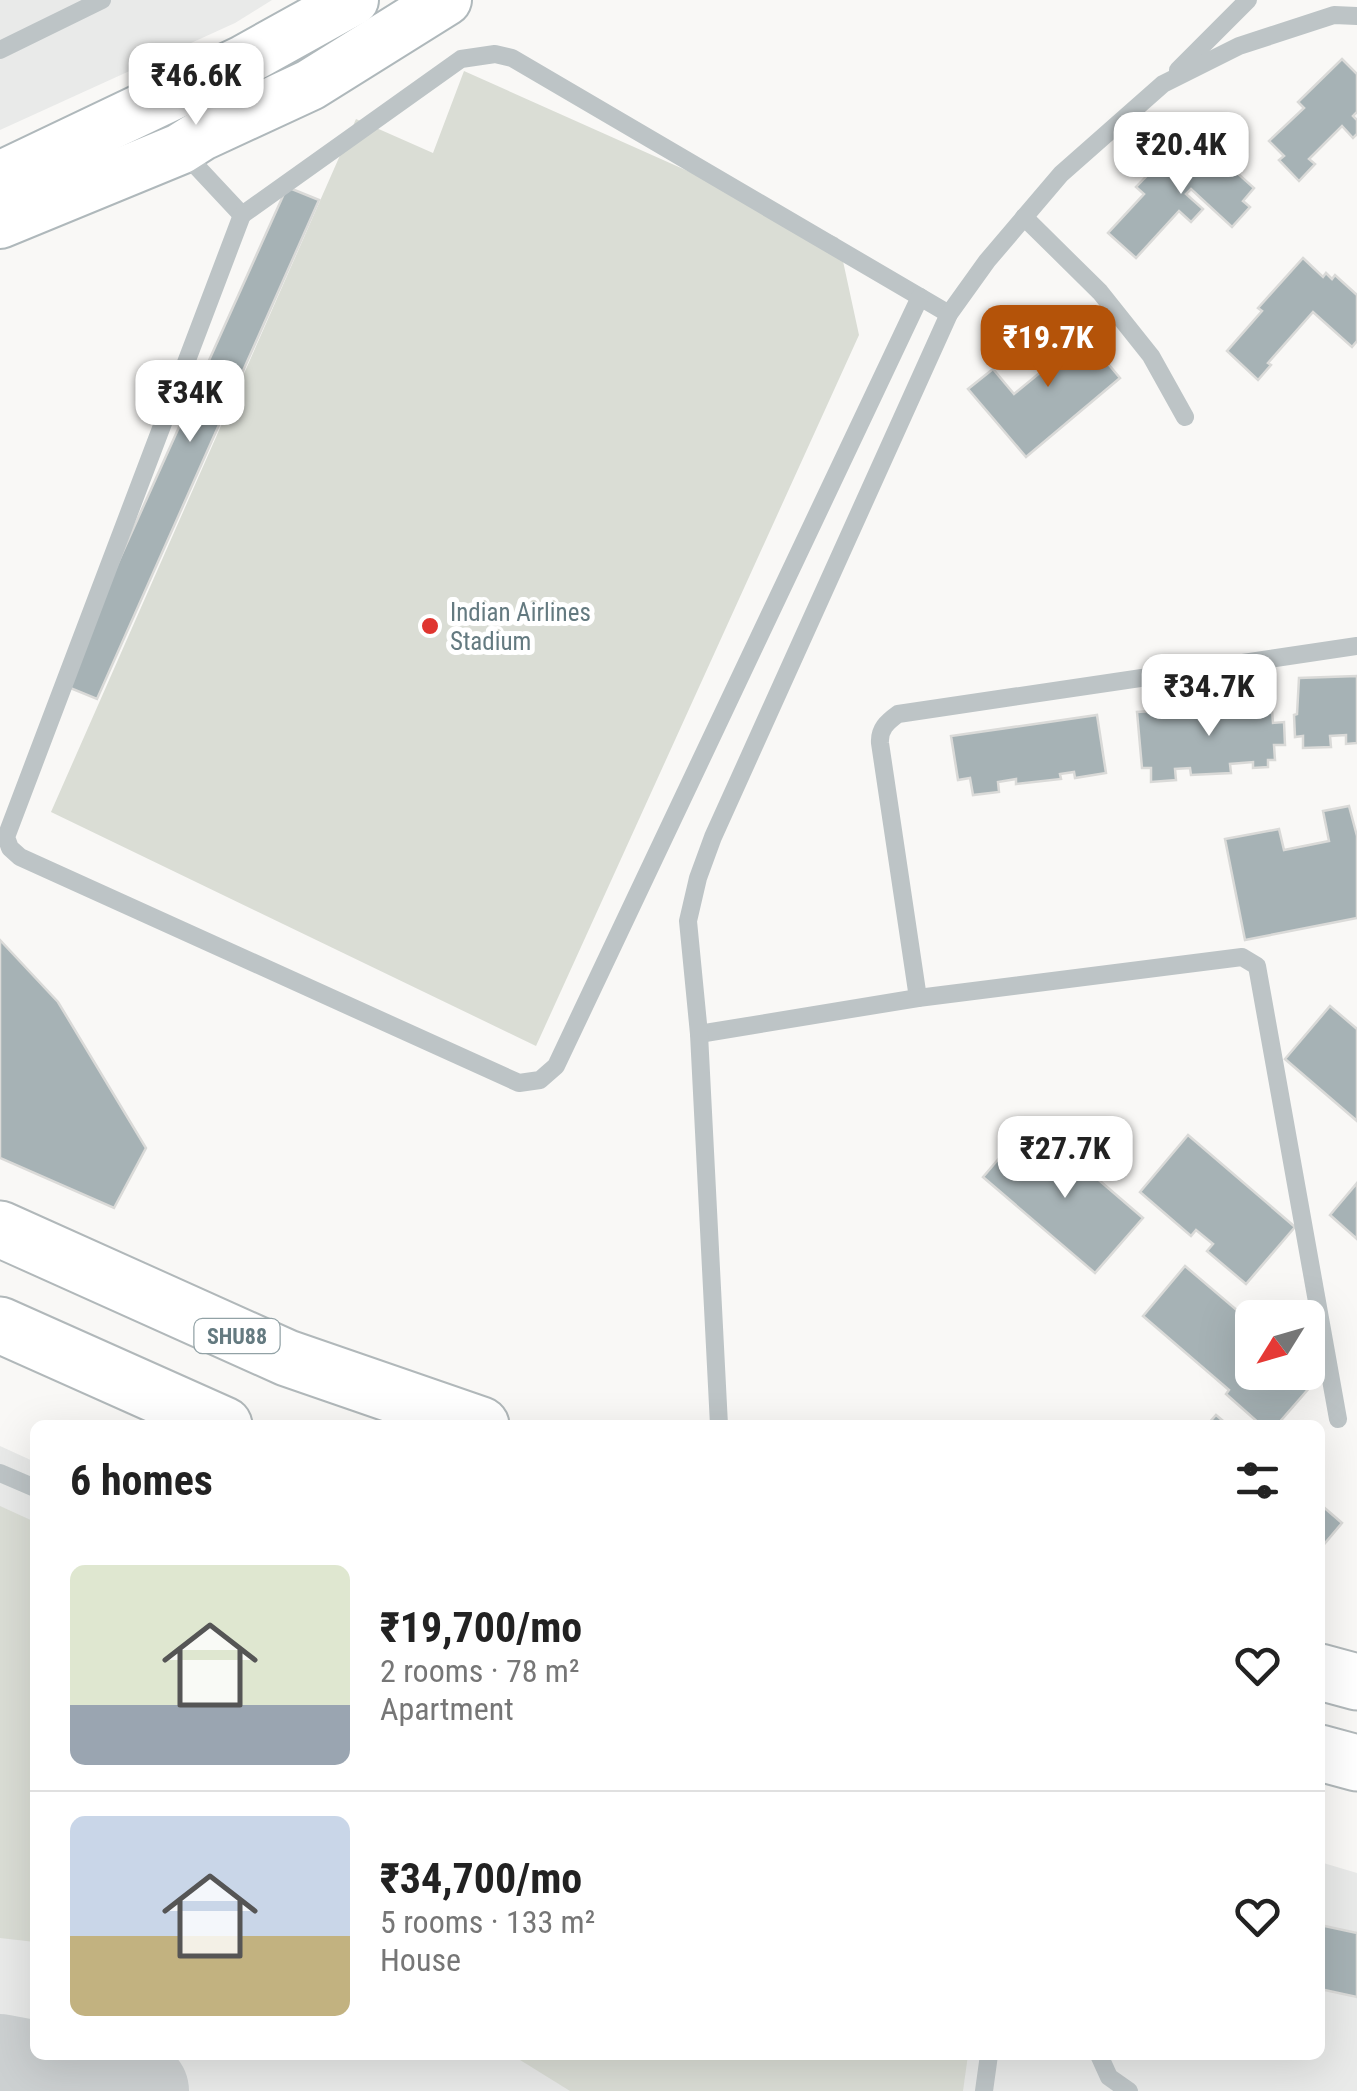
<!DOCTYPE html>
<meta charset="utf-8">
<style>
:root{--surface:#fff;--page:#f6f6f6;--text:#222;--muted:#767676;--line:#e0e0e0;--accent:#b45309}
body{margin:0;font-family:"Roboto Condensed",sans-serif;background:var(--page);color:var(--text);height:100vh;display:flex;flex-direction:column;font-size:38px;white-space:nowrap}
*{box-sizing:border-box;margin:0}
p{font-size:32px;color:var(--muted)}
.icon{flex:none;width:55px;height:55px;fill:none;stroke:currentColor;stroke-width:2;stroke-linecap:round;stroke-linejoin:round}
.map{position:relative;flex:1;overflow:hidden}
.panel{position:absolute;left:30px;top:1420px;width:1295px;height:640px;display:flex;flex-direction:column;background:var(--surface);border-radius:15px;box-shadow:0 10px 40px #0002}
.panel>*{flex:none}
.needle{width:65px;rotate:233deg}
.tools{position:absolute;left:1235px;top:1300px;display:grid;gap:20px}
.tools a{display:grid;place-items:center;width:90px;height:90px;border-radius:15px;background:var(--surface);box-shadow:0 10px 40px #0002;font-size:50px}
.price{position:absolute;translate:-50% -85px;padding:0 22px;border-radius:20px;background:#fff;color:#222;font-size:32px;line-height:65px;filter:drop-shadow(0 2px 5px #0008)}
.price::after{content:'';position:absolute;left:50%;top:60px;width:30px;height:22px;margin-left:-15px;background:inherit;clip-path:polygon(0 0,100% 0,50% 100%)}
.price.selected{background:var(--accent);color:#fff}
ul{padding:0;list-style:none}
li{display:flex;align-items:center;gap:30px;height:250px;padding:0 40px}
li+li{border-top:2px solid var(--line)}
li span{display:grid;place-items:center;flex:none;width:280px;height:200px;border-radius:15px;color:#555}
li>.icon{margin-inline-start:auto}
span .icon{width:120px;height:120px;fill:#fffc;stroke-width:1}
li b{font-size:42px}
h2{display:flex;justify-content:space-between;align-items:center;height:120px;padding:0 40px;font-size:42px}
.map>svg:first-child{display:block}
.built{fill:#e9eae9}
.green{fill:#daddd5}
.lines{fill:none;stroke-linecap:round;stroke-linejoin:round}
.taxiway{stroke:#ccd0d1;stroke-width:102}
.building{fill:#a6b2b5;stroke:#dadad8;stroke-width:2.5}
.secondary-casing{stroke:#afb8bb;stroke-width:54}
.primary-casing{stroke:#b1b8ba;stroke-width:59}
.lane{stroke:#bdc4c6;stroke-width:18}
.secondary{stroke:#fff;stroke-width:50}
.primary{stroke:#fff;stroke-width:55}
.poi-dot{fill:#df352f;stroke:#fff;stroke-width:4}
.labels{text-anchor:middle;stroke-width:10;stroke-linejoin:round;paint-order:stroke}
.shield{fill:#fff;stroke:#92a2a6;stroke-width:2.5}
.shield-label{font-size:22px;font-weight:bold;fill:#647a80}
.poi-label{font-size:25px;fill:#647a80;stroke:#fff;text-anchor:start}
</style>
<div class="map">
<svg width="1357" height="2091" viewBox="0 0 1357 2091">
<rect width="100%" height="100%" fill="#f9f8f6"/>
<g class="built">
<path d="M0 0H272L235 23 0 130Z"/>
<path d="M0 1446 35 1462V2055H1320V1862L1357 1873V2091H0Z"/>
</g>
<g class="green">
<path d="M464 71 838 238 859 335 536 1046 51 812 356 119 433 153Z"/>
<path d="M0 1506 35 1522V1942L0 1938Z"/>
<path d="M512 2055H968L963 2091H570Z"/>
</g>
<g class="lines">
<path class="taxiway" d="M0 2065 138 2091"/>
</g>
<g class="building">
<path d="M1342 59 1357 74V112L1353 116 1357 120V134L1353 138 1342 126 1309 159 1315 164 1299 181 1279 160 1284 156 1269 141 1304 108 1298 102Z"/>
<path d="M1179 143 1205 163 1215 153 1254 188 1243 201 1250 207 1232 227 1191 189 1186 194 1203 209 1191 222 1179 211 1136 258 1108 233 1144 194 1136 187Z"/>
<path d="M287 187 319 200 97 699 63 685Z"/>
<path d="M1303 258 1323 277 1326 273 1332 279 1335 275 1357 295V341L1352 347 1313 312 1268 363 1271 365 1258 380 1227 351 1262 311 1258 308Z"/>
<path d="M1069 317 1120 378 1026 457 968 389 993 369 1014 394 1059 357 1044 338Z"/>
<path d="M1357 676V743L1346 744V735L1330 736 1331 747 1303 748V736L1295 737 1294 715 1297 714 1299 678Z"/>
<path d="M1271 697 1273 723 1284 722 1285 745H1274L1275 760H1268V767L1253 768V762L1230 764 1231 773 1191 775 1190 768 1175 769 1176 780 1151 782V768H1142L1137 712 1244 705 1243 699Z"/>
<path d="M1097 715 1106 773 1075 778 1074 772 1060 774 1061 779 1016 784V779L998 782 999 792 973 795 970 778 958 780 951 736Z"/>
<path d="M1349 806 1357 836V918L1245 940 1225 839 1279 829 1284 850 1329 841 1323 811Z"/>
<path d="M0 940 58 1002 146 1148 114 1208 0 1158Z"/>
<path d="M1330 1006 1357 1029V1121L1285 1059Z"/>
<path d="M1188 1135 1295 1227 1246 1284 1207 1251 1213 1244 1196 1230 1191 1236 1140 1192Z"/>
<path d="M1050 1138 1143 1218 1095 1273 983 1177 1013 1142 1032 1158Z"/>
<path d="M1357 1183V1239L1330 1215Z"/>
<path d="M1185 1266 1252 1323V1372L1308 1371 1317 1379 1277 1425H1261L1226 1394 1229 1390 1143 1316Z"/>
<path d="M1216 1415 1228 1425H1207Z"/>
<path d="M1320 1504 1342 1523 1320 1549Z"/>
<path d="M1320 1925 1357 1933V1997L1320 1989Z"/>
</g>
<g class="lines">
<defs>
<g id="secondary">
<path d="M0 177 243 61 353 0"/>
<path d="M0 223 180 149 202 135 310 85 446 0"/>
</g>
<g id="primary">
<path d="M0 1229 287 1358 481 1425"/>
<path d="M0 1325 224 1425"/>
<path d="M1320 1672 1357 1682"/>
<path d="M1320 1753 1357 1763"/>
</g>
</defs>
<use href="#secondary" class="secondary-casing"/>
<use href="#primary" class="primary-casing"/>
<g class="lane">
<path d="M0 50 102 0"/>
<path d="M1178 70 1248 0"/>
<path d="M184 153 242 215 461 59 495 54 512 58 949 314"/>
<path d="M242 215 6 837 10 848 20 857 519 1083 540 1080 556 1066 920 297"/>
<path d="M1024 217 1100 292 1151 356 1185 417"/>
<path d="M918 998 880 743C879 729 887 722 898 714L1357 646"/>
<path d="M699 1034 918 998 1242 957 1257 966 1338 1419"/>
<path d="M719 1425 699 1034 688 921 698 878 713 837 949 314 987 261 1061 174 1163 84 1239 46 1334 15 1357 16"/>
<path d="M0 1473 35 1488"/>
<path d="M1099 2055 1109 2077 1129 2091"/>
<path d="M984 2091 989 2055"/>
</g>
<use href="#secondary" class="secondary"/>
<use href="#primary" class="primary"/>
</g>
<circle class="poi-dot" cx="430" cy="626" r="10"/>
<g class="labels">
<rect class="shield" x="194.5" y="1319" width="85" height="34" rx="8"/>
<g class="shield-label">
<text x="237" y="1344">SHU88</text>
</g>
<g class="poi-label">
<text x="450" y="621">Indian Airlines<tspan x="450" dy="29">Stadium</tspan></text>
</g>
</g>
</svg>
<div class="tools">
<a><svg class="needle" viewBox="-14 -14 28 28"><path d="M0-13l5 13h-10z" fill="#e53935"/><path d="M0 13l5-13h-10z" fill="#767676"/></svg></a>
</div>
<b class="price" style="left:196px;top:128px">₹46.6K</b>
<b class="price" style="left:1181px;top:197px">₹20.4K</b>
<b class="price selected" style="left:1048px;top:390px">₹19.7K</b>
<b class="price" style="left:190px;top:445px">₹34K</b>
<b class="price" style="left:1209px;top:739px">₹34.7K</b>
<b class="price" style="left:1065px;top:1201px">₹27.7K</b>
<section class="panel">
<h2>6 homes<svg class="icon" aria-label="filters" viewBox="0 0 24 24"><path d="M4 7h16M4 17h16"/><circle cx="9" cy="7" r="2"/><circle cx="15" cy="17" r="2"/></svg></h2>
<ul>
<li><span style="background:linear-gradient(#dfe7d0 70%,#9aa5b1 0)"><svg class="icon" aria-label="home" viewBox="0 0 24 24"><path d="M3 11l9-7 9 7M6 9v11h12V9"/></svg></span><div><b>₹19,700/mo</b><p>2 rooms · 78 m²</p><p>Apartment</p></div><svg class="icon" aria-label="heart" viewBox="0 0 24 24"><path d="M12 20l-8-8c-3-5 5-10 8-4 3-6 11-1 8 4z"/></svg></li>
<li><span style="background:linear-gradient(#c9d6e8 60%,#c2b280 0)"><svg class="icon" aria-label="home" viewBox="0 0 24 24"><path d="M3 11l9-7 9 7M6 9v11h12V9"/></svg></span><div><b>₹34,700/mo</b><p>5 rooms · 133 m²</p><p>House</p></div><svg class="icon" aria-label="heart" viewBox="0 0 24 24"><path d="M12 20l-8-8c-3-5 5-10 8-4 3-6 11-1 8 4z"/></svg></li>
</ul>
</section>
</div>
